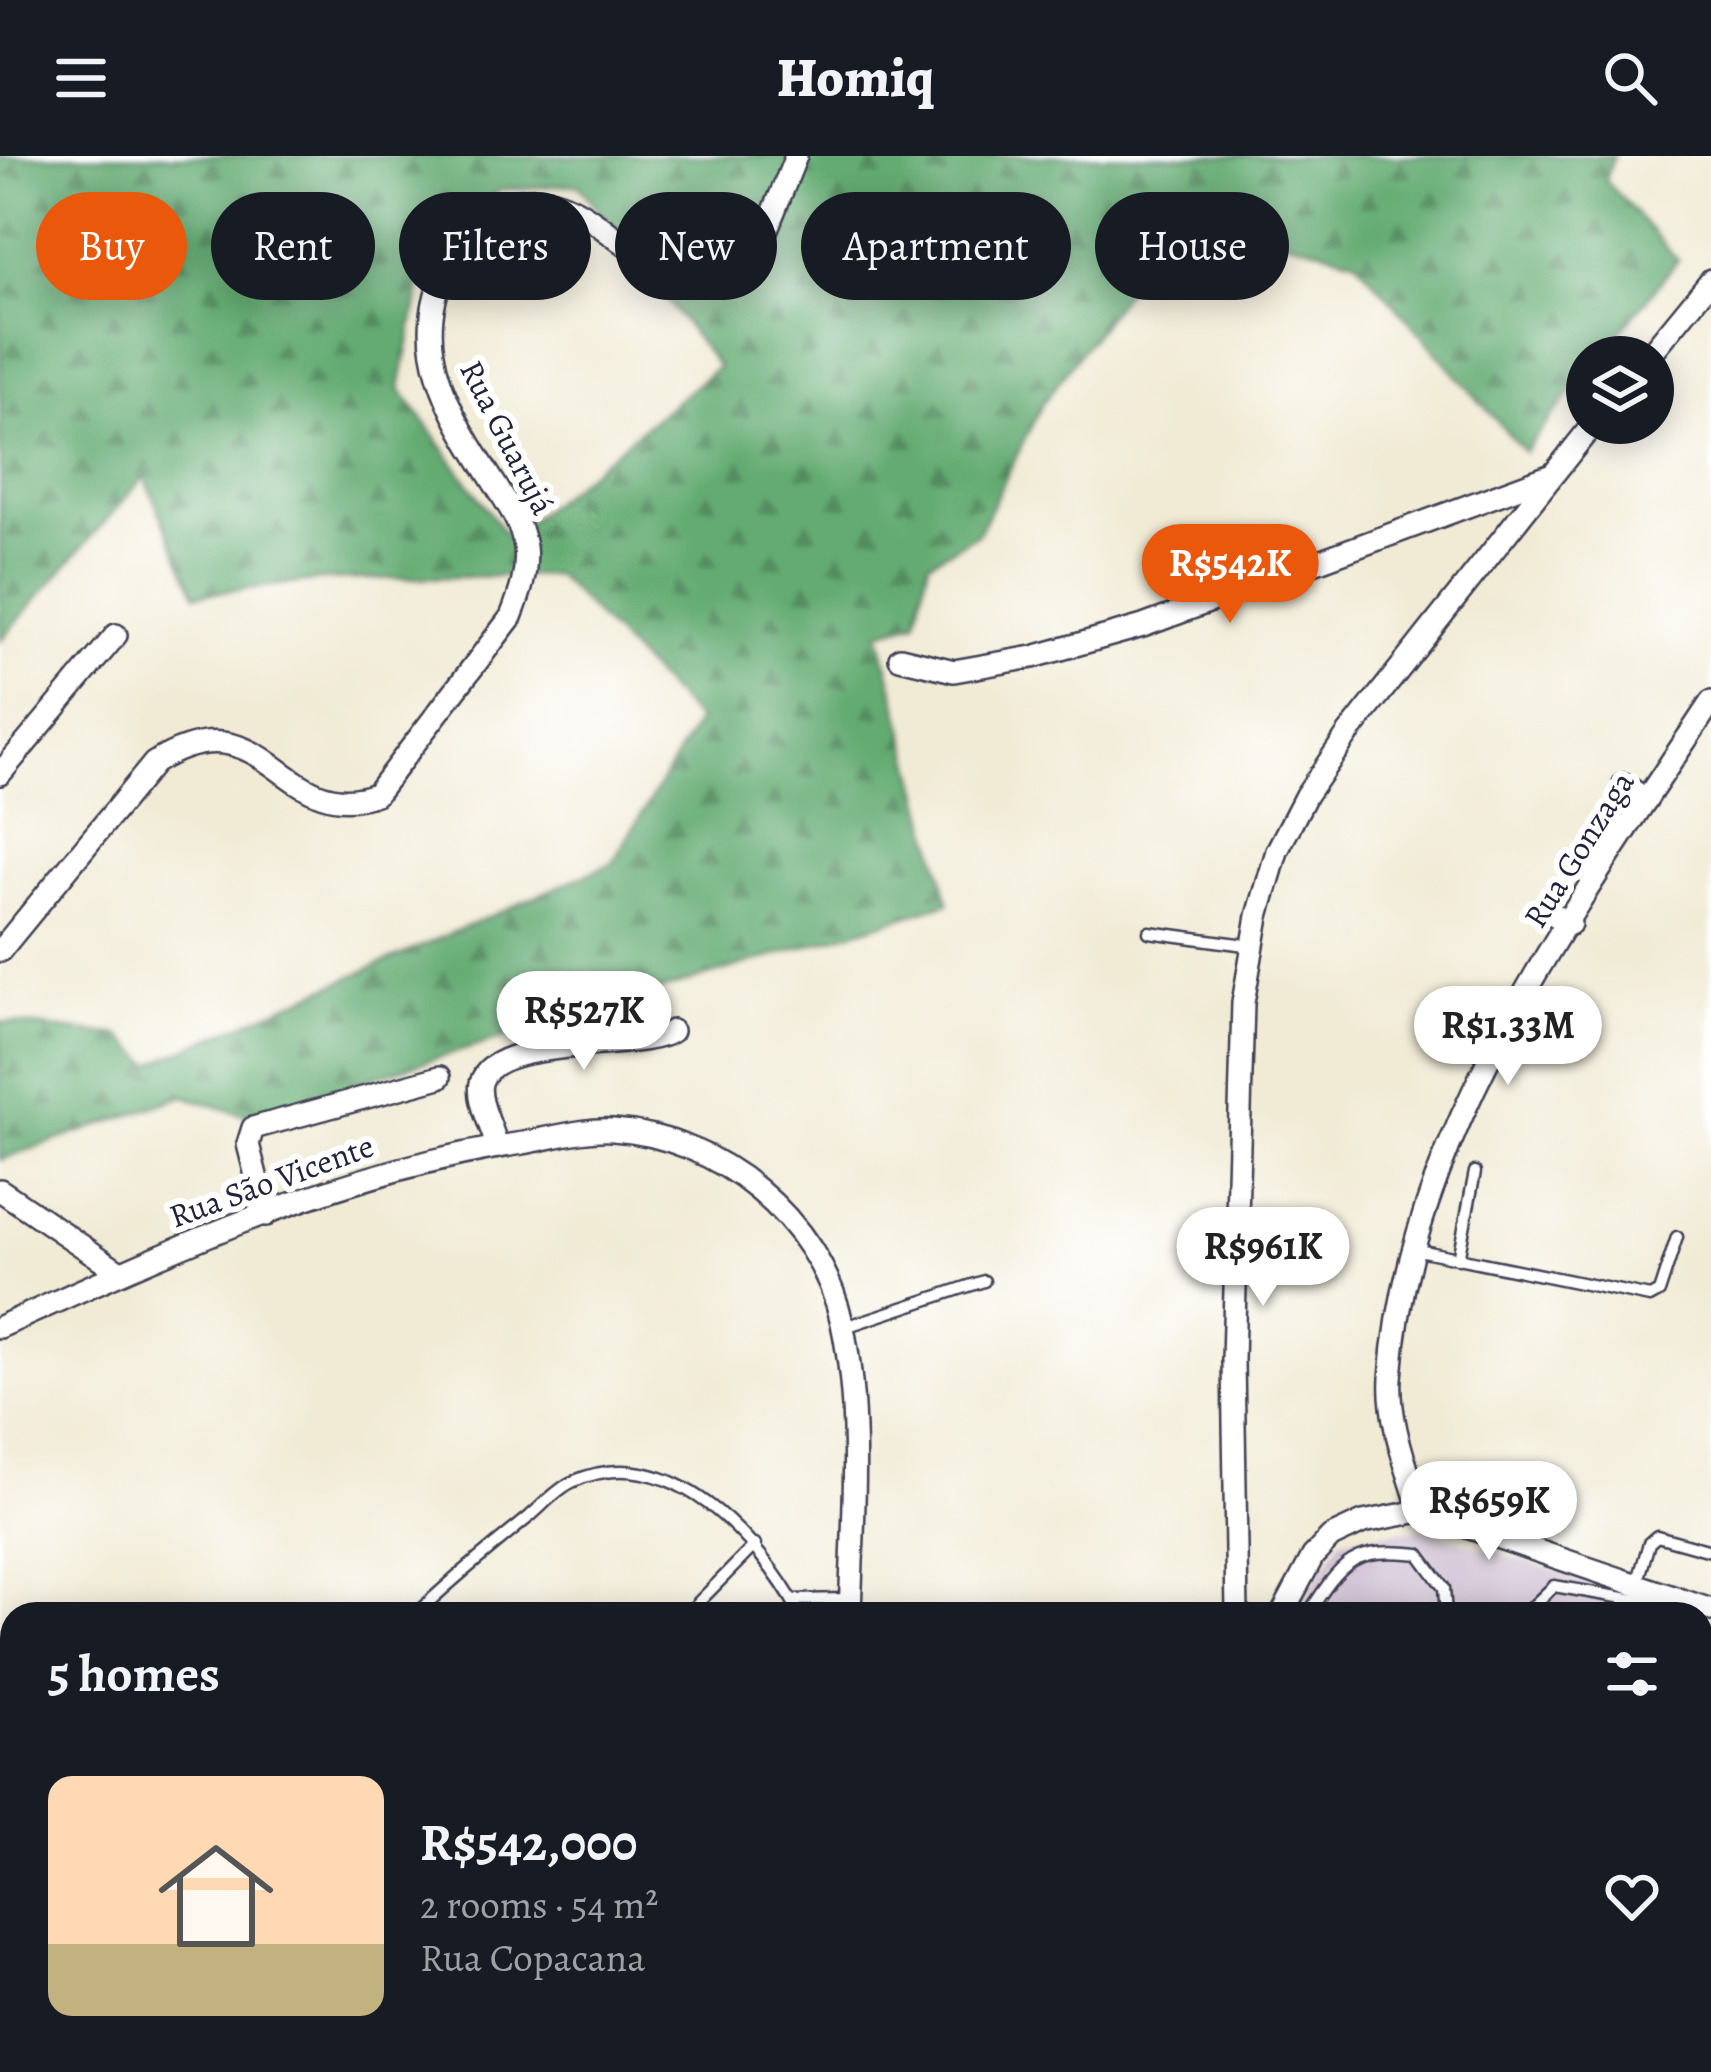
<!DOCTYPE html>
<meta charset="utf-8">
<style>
:root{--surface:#171b24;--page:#20242c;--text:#f1f3f6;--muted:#9ea1a6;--accent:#ea580c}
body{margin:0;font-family:Alegreya,serif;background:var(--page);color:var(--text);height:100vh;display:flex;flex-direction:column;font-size:45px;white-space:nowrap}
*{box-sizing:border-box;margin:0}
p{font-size:39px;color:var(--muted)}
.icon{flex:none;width:66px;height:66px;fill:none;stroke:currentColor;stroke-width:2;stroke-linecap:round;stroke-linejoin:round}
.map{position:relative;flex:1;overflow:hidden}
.details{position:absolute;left:0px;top:1446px;width:1713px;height:471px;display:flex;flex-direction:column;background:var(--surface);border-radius:36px 36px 0 0;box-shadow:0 6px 30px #0003}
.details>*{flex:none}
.guide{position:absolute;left:36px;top:36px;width:1641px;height:108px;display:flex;gap:24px}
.controls{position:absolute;left:1566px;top:180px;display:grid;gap:24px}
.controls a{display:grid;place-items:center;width:108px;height:108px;border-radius:50%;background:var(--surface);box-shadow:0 6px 30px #0003;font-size:60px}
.price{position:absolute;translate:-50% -102px;padding:0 27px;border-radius:42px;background:#fff;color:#222;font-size:39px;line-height:78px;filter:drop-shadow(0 3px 6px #0008)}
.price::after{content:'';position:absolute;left:50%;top:72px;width:36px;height:27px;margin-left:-18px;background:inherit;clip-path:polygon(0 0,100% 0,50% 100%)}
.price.selected{background:var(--accent);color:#fff}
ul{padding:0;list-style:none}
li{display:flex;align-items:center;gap:36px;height:300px;padding:0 48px}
li span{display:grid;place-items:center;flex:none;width:336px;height:240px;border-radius:24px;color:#555}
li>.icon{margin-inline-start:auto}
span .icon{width:144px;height:144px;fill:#fffc;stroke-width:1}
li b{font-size:51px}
h2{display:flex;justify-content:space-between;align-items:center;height:144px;padding:0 48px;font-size:51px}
.pill{padding:0 42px;border-radius:54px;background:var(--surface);box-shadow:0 6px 30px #0003;font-size:42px;line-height:108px}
.pill.selected{background:var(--accent);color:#fff}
header{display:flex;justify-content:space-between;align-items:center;height:156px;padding:0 48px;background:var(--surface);font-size:54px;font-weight:800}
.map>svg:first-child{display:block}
.industrial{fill:#cebed1}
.forest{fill:url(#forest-firs);stroke:#436656;stroke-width:3;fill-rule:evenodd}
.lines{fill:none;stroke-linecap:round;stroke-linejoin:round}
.service-casing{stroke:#414052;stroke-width:15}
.minor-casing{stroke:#414052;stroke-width:26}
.service{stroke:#fff;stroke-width:10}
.minor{stroke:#fff;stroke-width:21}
.labels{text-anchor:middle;stroke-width:12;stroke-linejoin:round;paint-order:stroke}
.street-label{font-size:33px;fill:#22223b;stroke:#fff}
</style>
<header><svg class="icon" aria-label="menu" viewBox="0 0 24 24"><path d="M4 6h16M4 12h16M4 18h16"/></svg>Homiq<svg class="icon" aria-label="search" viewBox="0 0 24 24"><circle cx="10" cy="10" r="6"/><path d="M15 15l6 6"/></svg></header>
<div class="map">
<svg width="1711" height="1916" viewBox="0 0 1711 1916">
<defs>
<pattern id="forest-firs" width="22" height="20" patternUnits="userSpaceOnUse" patternTransform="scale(3)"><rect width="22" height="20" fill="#64ab72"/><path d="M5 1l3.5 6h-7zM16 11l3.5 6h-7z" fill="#528b5f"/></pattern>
</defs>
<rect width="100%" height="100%" fill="#fff"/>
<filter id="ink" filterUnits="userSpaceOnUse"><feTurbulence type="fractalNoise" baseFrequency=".00833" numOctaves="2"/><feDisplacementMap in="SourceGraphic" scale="24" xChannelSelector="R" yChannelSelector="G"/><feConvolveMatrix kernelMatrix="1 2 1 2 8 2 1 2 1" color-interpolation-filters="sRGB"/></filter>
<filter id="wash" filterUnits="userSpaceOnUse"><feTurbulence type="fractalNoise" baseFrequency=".004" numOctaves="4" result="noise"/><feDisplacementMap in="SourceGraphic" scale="48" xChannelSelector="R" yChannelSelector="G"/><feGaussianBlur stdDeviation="2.7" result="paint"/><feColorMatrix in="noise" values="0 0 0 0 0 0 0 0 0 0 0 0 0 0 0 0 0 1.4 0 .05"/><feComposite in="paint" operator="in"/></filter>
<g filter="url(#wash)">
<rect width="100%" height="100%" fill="#f1ebd5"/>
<g class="industrial">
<path d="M1420 1372 1697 1458H1293L1341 1383Z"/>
<path d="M1701 1459 1711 1463V1916L1116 1913 1118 1905H1701Z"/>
</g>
<path class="forest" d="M0 0H1614L1605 24 1678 104 1600 201H1587V217L1524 296 1355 103 1184 56 1042 248 978 378 929 406 916 466 879 476 949 747 246 960 184 940 0 1004V866L121 880 151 908 612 707 698 565 556 419 322 424 196 439 144 321 0 485ZM578 28 718 211 508 382 400 232 428 92 500 34Z"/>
</g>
<g filter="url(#ink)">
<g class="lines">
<defs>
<g id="service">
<path d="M1149 776 1253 790"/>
<path d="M1413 1093 1650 1141 1659 1136 1677 1081"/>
<path d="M1458 1103 1475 1016"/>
<path d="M842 1172 984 1125"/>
<path d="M1638 1425 1649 1387 1657 1380 1711 1395"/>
<path d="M792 1444 850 1443"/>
<path d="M416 1458C452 1423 490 1393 529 1361 542 1350 557 1333 572 1326 669 1281 759 1383 800 1458"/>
<path d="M687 1458 755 1389"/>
<path d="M1308 1458C1343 1404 1353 1391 1419 1398L1444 1432 1446 1458"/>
<path d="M1525 1458 1554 1430 1688 1453"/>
<path d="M0 1804 12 1817"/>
<path d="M316 1908 320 1905"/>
<path d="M438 1911 443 1916"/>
<path d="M21 1916 34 1905"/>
<path d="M77 1916 89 1905"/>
<path d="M691 1916 699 1905"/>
<path d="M1371 1916 1373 1905"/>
</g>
<g id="minor">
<path d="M1648 201 1711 124"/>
<path d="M900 502 954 515 1033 501 1143 470 1549 320"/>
<path d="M0 618 116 479"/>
<path d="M1624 628 1646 644"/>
<path d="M1546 754 1570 768"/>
<path d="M0 795 154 607C268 537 281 672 376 638L511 461C520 438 528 416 525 391 521 366 506 346 493 325 450 258 405 186 449 108 460 88 475 63 495 53 602 0 628 172 757 98L796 0"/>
<path d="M497 991C493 972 477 946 481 927 493 878 646 896 672 875"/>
<path d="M0 1034 120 1116"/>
<path d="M266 1059 248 988 253 972 440 921"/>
<path d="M0 1171C168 1095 340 1014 523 987 552 982 585 972 613 974 717 980 820 1063 842 1167 862 1260 853 1364 850 1458"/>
<path d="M1420 1355C1408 1313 1388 1266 1391 1222 1407 978 1580 745 1711 546"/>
<path d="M1237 1458 1233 1204 1243 847 1258 760 1277 695 1306 639 1348 578 1594 267"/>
<path d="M1282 1458 1313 1400 1331 1381 1363 1366 1420 1355 1711 1454"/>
<path d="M886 1905 892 1916"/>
<path d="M1072 1916 1079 1905"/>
</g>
</defs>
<use href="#service" class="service-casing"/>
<use href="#minor" class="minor-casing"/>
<use href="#service" class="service"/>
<use href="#minor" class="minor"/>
</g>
</g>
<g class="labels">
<g class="street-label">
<text transform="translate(508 281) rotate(63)" y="12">Rua Guarujá</text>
<text transform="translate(1578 693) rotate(-58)" y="12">Rua Gonzaga</text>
<text transform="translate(271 1024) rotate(-20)" y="12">Rua São Vicente</text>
</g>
</g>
</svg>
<div class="controls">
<a><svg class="icon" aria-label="layers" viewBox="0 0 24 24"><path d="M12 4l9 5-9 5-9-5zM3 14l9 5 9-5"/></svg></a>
</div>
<b class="price selected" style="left:1230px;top:470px">R$542K</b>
<b class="price" style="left:584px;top:917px">R$527K</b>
<b class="price" style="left:1508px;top:932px">R$1.33M</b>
<b class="price" style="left:1263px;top:1153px">R$961K</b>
<b class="price" style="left:1489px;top:1407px">R$659K</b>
<div class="guide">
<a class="pill selected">Buy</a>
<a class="pill">Rent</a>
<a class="pill">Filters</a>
<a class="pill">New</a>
<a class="pill">Apartment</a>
<a class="pill">House</a>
</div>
<section class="details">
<h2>5 homes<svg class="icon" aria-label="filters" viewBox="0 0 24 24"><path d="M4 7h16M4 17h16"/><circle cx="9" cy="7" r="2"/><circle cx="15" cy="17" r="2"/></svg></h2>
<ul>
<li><span style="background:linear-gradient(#ffd9b3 70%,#c2b280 0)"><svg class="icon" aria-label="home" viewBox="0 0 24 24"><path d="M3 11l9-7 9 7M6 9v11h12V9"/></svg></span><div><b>R$542,000</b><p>2 rooms · 54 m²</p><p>Rua Copacana</p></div><svg class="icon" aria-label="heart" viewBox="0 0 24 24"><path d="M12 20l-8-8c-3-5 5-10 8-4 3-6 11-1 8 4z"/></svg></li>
</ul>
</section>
</div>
